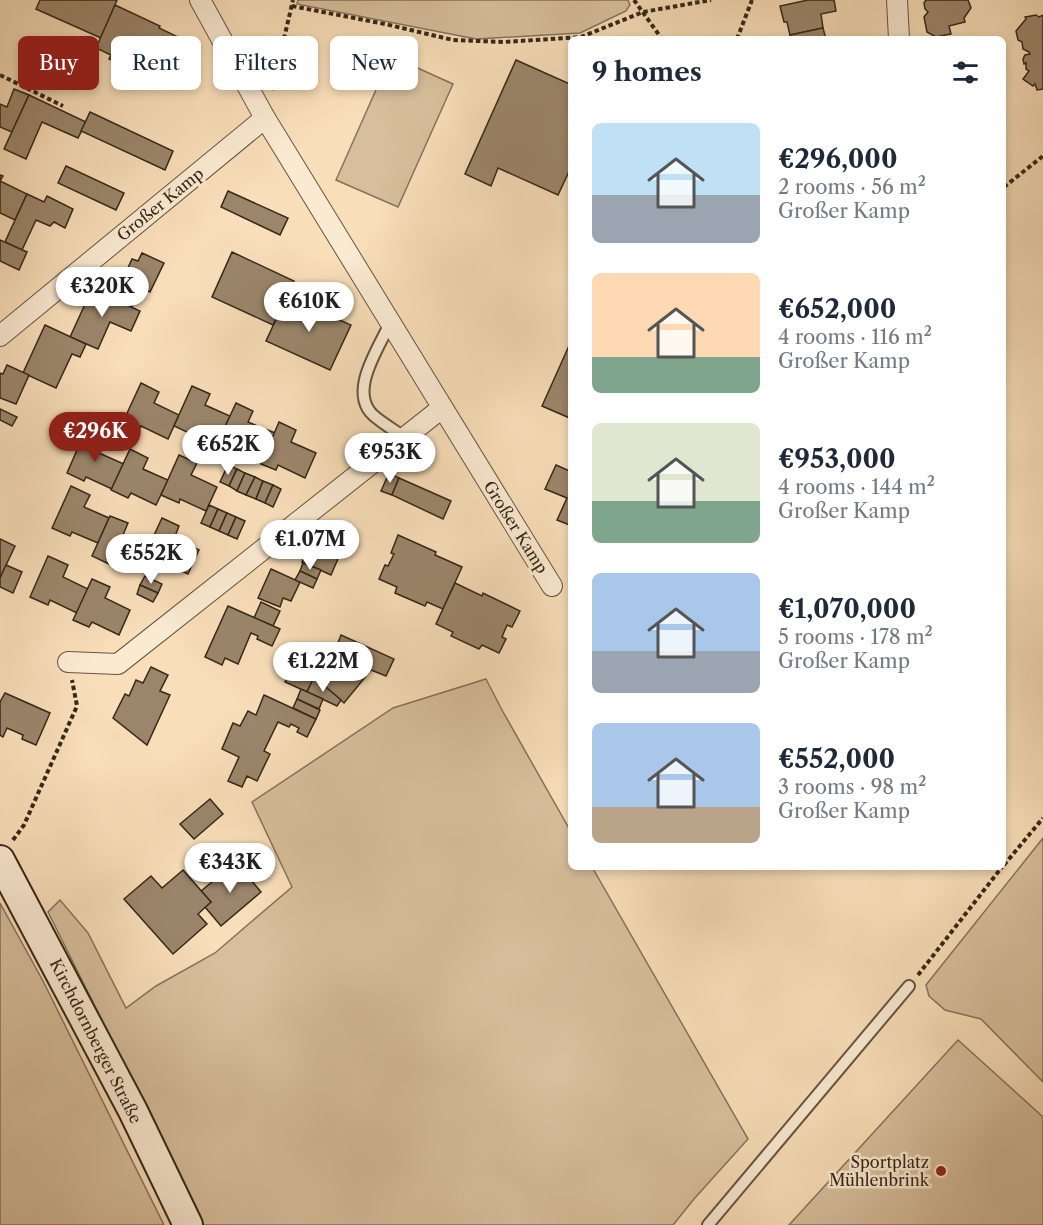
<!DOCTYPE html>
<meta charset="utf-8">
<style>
:root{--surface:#fff;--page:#f2f2f3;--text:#1f2937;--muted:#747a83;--accent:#8f2418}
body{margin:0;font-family:"Libre Caslon Text",serif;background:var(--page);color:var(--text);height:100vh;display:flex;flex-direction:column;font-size:22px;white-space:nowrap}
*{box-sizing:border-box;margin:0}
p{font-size:20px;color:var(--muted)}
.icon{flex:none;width:33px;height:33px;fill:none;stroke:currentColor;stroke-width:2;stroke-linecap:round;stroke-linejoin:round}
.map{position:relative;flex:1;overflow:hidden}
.side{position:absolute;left:568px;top:36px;width:438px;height:834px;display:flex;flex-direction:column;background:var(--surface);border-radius:9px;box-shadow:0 3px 9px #0003}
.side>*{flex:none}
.banner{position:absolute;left:18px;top:36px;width:460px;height:54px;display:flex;gap:12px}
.price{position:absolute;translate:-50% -51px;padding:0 14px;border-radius:21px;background:#fff;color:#222;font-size:20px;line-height:39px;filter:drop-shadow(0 2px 3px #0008)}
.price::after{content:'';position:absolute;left:50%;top:36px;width:18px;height:14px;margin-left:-9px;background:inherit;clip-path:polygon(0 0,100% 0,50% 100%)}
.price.on{background:var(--accent);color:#fff}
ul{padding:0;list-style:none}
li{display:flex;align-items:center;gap:18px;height:150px;padding:0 24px}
li span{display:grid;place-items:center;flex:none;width:168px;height:120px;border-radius:9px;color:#555}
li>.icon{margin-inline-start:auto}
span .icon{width:72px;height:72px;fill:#fffc;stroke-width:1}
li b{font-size:26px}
h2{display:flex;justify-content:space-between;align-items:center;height:72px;padding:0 24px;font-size:26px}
.pill{padding:0 21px;border-radius:9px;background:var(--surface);box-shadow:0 3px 9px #0003;font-size:21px;line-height:54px}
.pill.on{background:var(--accent);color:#fff}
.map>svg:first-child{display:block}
.green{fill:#d7bf9d;stroke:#86735a;stroke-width:1.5}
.building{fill:#9b866b;stroke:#362717;stroke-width:1.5}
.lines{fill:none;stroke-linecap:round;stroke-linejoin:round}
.lane-casing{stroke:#665540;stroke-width:14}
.street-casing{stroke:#665540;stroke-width:22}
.secondary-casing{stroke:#362717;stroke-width:32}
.path{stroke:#362717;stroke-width:4;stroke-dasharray:4.5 3;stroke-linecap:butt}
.lane{stroke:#faead2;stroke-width:10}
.street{stroke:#faead2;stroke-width:20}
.secondary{stroke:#faead2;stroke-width:28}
.poi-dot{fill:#8f2418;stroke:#faead2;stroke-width:2}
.labels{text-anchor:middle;stroke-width:5;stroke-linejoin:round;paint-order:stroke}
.street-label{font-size:16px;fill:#362717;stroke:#faead2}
.poi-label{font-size:16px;fill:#362717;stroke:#faead2;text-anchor:end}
</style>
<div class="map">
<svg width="1043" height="1225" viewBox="0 0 1043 1225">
<rect width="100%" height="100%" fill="#f8deb9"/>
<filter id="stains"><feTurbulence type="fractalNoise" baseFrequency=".00333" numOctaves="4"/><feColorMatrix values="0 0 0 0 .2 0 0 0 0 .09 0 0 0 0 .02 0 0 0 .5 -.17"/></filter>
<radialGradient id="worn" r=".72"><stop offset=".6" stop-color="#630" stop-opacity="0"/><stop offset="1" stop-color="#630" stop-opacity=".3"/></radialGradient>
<g class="green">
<path d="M298 0H628L630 5 626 11 580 33 476 39 297 4Z"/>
<path d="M391 56 453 84 398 207 336 180Z"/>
<path d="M486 679 502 710 571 832 572 867H592L748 1139 694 1199 673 1225H204L48 912 60 900 88 933 126 1008 156 986 215 953 292 887 252 802 393 708Z"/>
<path d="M1043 838V1082L981 1019 945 1010 929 996 926 985Z"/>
<path d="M0 903 43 981 164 1225H0Z"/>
<path d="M958 1040 1043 1117V1225H789Z"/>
</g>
<g class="building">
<path d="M40 0H117L101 38 36 9Z"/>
<path d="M808 0H834L836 11 821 14 823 28 790 35 787 22H784L780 6Z"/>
<path d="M968 0 971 8 964 18 965 22 949 26 951 34 936 37 927 32 924 17 928 12 925 9 924 3 926 0Z"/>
<path d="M115 5 160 26 159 28 178 37 158 81 109 59 111 55 96 48Z"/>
<path d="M1036 15 1039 17 1043 15V89L1037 90 1035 84 1033 86 1023 79 1029 71 1026 69V63L1024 64 1023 59 1025 55 1030 54 1029 52 1023 49 1022 42 1018 40 1016 31 1026 19 1025 17Z"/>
<path d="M823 28 826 39H791L790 35Z"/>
<path d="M516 60 572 85V165L558 195 498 168 491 186 465 174Z"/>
<path d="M14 89 29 95 12 132 0 127V104L7 107Z"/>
<path d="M29 95 86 122 78 138 42 122 26 159 4 149Z"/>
<path d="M90 112 173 151 165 170 81 131Z"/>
<path d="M66 166 124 193 116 210 58 183Z"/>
<path d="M0 175 3 176 0 181 27 194 15 220 0 213Z"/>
<path d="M228 191 288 218 280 235 221 207Z"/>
<path d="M27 194 44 202 47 196 73 209 65 228 54 222 50 226 36 220 22 250 5 242Z"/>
<path d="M0 240 27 252 19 270 0 261Z"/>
<path d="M232 252 294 281 273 325 212 297Z"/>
<path d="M142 253 164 263 150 292 123 279 132 259 138 261Z"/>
<path d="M123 279 141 287 132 307 114 299Z"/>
<path d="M92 289 140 311 131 331 110 322 98 349 70 337Z"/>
<path d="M287 296 351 325 330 370 266 341Z"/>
<path d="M45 325 86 344 80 357 72 354 56 388 23 373Z"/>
<path d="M572 339V419L542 406Z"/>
<path d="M7 365 29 375 16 404 0 398V373L3 374Z"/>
<path d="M141 383 159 392 154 403 179 415 168 439 141 426 138 431 122 424Z"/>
<path d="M192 386 210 394 205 405 230 416 218 441 192 430 191 434 174 426Z"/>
<path d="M236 403 253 411 248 422 275 433 263 459 238 447 235 452 217 444Z"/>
<path d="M0 409 17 417 12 426 0 420Z"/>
<path d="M279 422 296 430 291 442 316 453 305 478 278 465 276 470 261 464Z"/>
<path d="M85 432 105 440 99 453 124 464 112 489 86 477 84 481 67 473Z"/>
<path d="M130 449 148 458 143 469 168 480 156 505 131 493 128 498 111 490Z"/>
<path d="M179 455 197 463 191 475 217 487 206 511 180 499 179 503 161 495Z"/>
<path d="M228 465 237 469 229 486 220 482Z"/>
<path d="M556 465 572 472V526L557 520 567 498 545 489Z"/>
<path d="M237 469 245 473 237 491 229 486Z"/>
<path d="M245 473 255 477 246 495 237 491Z"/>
<path d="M389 473 399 478 392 495 381 491Z"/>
<path d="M255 477 263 481 256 499 246 495Z"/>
<path d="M399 478 451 501 443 519 392 495Z"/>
<path d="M263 481 273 485 265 503 256 499Z"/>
<path d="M273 485 281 489 273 507 265 503Z"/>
<path d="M71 486 90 495 84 507 109 518 98 543 72 532 70 536 52 528Z"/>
<path d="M209 505 218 509 210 527 201 523Z"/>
<path d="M218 509 227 513 219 531 210 527Z"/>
<path d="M227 513 236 517 228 535 219 531Z"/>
<path d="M110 516 128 523 123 535 149 547 137 571 112 560 109 564 92 556Z"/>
<path d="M236 517 245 521 237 539 228 535Z"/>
<path d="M162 518 179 526 174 539 199 550 188 574 162 562 159 567 143 559Z"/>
<path d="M315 532 344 545 331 575 302 562Z"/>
<path d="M398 535 436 552 435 555 462 567 443 609 427 602 425 606 395 593 397 587 379 579 385 565 388 566 394 554 391 553Z"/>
<path d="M0 539 15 546 0 578Z"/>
<path d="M48 556 68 565 63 577 88 589 77 613 50 600 48 605 30 597Z"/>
<path d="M303 563 321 570 317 579 300 571Z"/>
<path d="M6 565 22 572 13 593 0 587V578Z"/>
<path d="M271 569 300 582 291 601 283 598 280 607 258 598Z"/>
<path d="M300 571 317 579 313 588 295 580Z"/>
<path d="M145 576 162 584 158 593 140 585Z"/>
<path d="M92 579 110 587 105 598 130 610 119 635 92 622 89 627 73 620Z"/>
<path d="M455 583 482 596 483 593 520 611 512 627 507 625 502 637 506 639 499 653 482 645 479 649 451 636 453 632 436 624Z"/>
<path d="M140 585 158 593 153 602 137 594Z"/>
<path d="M261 602 280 611 273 626 254 618Z"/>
<path d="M228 606 280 629 272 646 257 639 258 636 251 633 238 664 225 658 222 665 205 657Z"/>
<path d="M341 635 394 659 386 676 371 670 344 703 314 677 334 653Z"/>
<path d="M293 665 316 674 307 692 285 682Z"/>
<path d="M151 667 168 675 160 691 170 695 147 745 113 718 125 694 129 696 136 680 143 683Z"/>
<path d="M314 677 341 700 337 706 307 692Z"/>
<path d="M301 689 323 699 319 709 297 699Z"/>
<path d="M5 693 50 713 36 745 22 739 23 735 7 728 3 737 0 735V702Z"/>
<path d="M264 695 316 719 307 737 297 732 299 728 291 724 289 727 278 722 264 751 270 754 257 781 247 776 242 787 228 781 239 757 222 749 233 723 240 726 248 711 256 715Z"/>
<path d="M297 699 320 710 316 719 293 708Z"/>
<path d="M210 799 223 814 194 839 180 824Z"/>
<path d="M236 862 261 892 221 926 205 907 211 902 201 891Z"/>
<path d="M183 870 211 902 198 914 207 924 173 954 124 899 151 876 162 888Z"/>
</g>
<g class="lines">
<defs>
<g id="lane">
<path d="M390 323C379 348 348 391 373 415 382 423 394 430 404 437"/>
<path d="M708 1225 909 986"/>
</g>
<g id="street">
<path d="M200 0 265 118 552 586"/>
<path d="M897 0 899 39"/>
<path d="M0 336 265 118"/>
<path d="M68 662 118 664 442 408"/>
</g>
<path id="secondary" d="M0 860 133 1111 188 1225"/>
</defs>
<use href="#lane" class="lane-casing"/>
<use href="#street" class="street-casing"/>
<use href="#secondary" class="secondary-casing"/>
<g class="path">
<path d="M634 0 662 39"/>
<path d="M292 6 385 24 453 40 504 42 581 37 643 12 711 0"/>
<path d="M737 39 752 0"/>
<path d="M0 75 63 106"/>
<path d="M272 90 293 0"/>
<path d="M1004 187 1043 156"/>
<path d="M13 840 24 825 77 706 72 680"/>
<path d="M1004 865 1043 818"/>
<path d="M918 975 1002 867"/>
</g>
<use href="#lane" class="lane"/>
<use href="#street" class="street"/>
<use href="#secondary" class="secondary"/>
</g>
<circle class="poi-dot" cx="941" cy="1171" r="6"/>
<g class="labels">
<g class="street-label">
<text transform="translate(160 204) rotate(-39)" y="6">Großer Kamp</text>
<text transform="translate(516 527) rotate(58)" y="6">Großer Kamp</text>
<text transform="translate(96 1041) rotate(63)" y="6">Kirchdornberger Straße</text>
</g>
<g class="poi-label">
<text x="929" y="1168">Sportplatz<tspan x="929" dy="18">Mühlenbrink</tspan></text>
</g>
</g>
<rect width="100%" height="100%" filter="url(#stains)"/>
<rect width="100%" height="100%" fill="url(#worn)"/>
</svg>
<b class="price" style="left:102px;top:318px">€320K</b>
<b class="price" style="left:309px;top:333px">€610K</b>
<b class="price on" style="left:95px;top:463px">€296K</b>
<b class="price" style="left:228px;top:476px">€652K</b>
<b class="price" style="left:390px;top:484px">€953K</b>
<b class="price" style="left:310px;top:571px">€1.07M</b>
<b class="price" style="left:151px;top:585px">€552K</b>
<b class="price" style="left:323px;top:693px">€1.22M</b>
<b class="price" style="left:230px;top:894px">€343K</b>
<div class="banner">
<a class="pill on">Buy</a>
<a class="pill">Rent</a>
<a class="pill">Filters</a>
<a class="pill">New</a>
</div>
<section class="side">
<h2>9 homes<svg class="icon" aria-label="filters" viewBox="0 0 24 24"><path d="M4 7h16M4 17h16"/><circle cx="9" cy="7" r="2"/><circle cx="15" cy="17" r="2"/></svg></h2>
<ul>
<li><span style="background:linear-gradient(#bfe0f5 60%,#9aa5b1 0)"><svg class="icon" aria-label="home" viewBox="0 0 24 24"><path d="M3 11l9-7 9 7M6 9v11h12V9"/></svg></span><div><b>€296,000</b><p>2 rooms · 56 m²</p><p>Großer Kamp</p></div></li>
<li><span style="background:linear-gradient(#ffd9b3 70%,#7fa58c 0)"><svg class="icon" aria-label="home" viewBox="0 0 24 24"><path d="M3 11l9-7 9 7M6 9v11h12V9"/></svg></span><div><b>€652,000</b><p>4 rooms · 116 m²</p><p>Großer Kamp</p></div></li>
<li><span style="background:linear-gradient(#dfe7d0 65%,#7fa58c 0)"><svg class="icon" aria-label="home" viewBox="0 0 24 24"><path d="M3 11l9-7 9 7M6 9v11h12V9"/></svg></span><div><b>€953,000</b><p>4 rooms · 144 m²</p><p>Großer Kamp</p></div></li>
<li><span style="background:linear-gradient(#a9c7e8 65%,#9aa5b1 0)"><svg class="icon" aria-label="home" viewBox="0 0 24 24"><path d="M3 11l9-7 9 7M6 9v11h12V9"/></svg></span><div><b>€1,070,000</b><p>5 rooms · 178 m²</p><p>Großer Kamp</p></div></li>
<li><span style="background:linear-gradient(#a9c7e8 70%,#b9a48a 0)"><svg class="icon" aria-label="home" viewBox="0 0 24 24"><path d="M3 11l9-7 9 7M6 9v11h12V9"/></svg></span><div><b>€552,000</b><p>3 rooms · 98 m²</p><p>Großer Kamp</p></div></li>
</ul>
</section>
</div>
